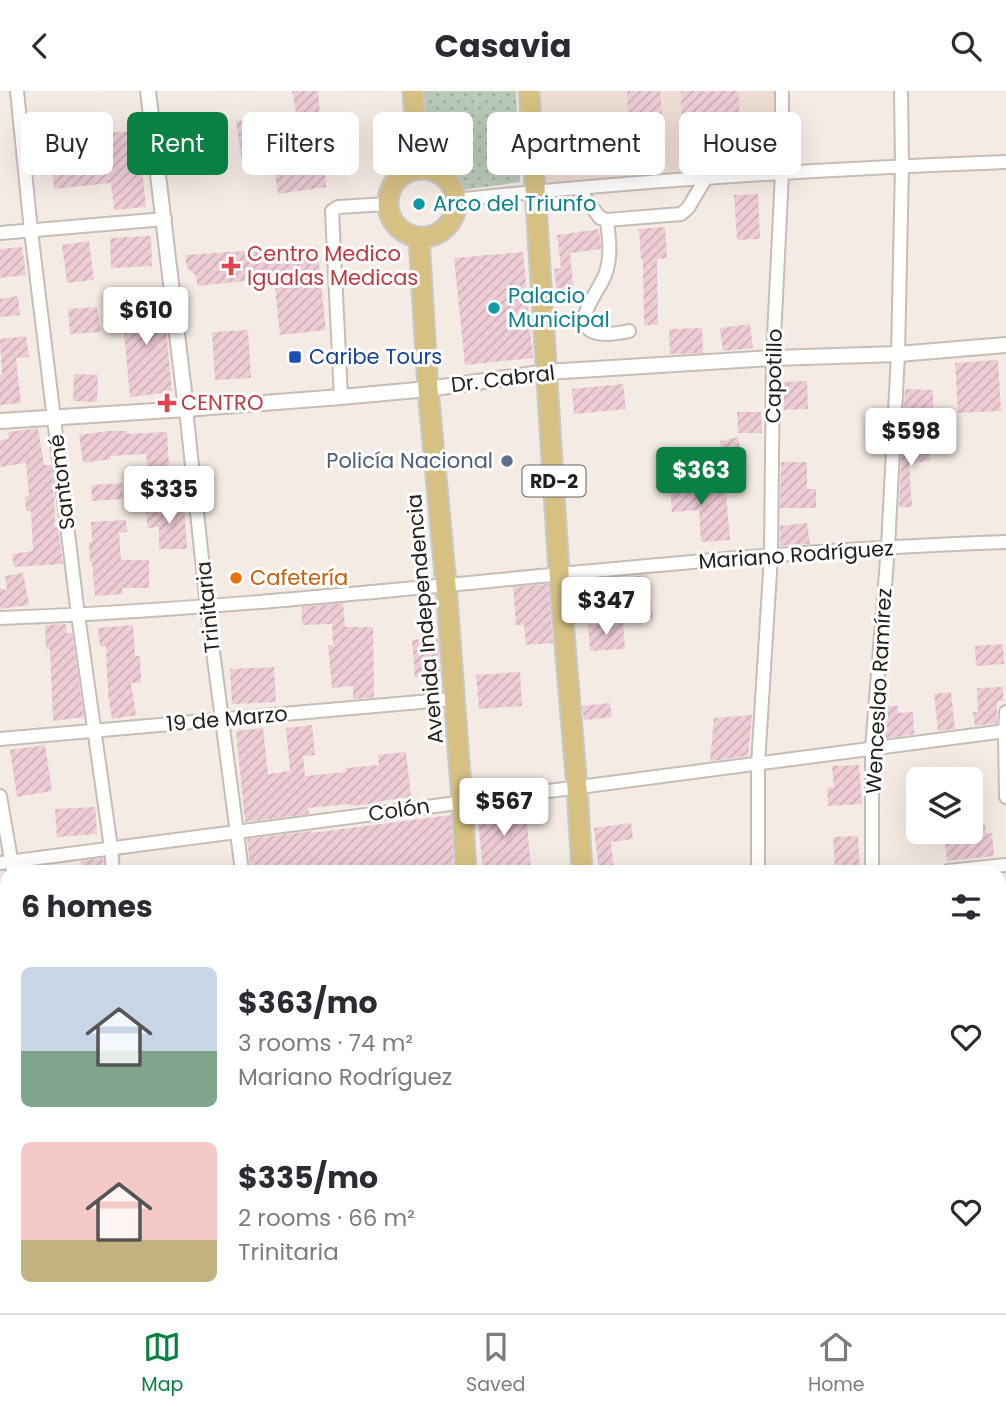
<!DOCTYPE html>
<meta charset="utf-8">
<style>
:root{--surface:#fff;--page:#f2f2f3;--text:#2b2b33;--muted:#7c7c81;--line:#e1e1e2;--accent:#0b8043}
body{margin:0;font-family:Poppins,sans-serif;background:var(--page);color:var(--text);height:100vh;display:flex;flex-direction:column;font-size:26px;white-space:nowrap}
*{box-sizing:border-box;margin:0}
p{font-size:23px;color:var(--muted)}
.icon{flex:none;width:38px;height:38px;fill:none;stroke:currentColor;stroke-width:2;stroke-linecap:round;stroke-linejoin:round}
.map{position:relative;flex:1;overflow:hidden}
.details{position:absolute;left:0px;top:774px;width:1006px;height:450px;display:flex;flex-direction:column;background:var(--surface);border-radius:21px 21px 0 0;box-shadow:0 7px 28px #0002}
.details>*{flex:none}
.banner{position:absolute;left:21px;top:21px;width:964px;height:63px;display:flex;gap:14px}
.tools{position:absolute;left:906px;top:676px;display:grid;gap:14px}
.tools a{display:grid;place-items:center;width:77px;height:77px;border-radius:10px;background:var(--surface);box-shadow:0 7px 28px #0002;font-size:35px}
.price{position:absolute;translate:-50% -60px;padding:0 16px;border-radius:7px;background:#fff;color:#222;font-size:23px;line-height:46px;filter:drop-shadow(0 2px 4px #0008)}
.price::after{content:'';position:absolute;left:50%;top:42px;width:21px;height:16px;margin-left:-10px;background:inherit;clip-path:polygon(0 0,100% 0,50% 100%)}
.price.on{background:var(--accent);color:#fff}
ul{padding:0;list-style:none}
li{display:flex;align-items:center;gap:21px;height:175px;padding:0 21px}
li span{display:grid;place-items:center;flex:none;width:196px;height:140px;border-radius:10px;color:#555}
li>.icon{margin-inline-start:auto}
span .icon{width:84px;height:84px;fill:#fffc;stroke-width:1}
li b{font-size:30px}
h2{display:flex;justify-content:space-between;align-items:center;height:84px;padding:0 21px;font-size:30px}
.chip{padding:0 24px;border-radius:10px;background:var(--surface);box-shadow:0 7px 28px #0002;font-size:24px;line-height:63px}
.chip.on{background:var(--accent);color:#fff}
header{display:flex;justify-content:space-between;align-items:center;height:91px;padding:0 21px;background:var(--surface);font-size:32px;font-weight:700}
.tab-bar{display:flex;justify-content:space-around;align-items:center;height:98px;border-top:2px solid var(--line);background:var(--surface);font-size:19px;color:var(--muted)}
.tab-bar a{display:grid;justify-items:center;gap:4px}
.tab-bar .on{color:var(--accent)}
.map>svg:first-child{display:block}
.built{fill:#eeddd2}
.grass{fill:url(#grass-dots)}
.building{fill:url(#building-hatch)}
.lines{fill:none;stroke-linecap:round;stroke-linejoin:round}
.minor-casing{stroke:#c6bdb7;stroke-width:16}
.tertiary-casing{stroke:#c6bdb7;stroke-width:18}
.secondary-casing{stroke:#c6bdb7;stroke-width:19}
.primary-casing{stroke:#cac9c9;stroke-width:23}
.minor{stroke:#fff;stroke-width:12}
.tertiary{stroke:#fff;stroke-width:14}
.secondary{stroke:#fff;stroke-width:16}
.primary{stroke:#d6c183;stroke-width:19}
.culture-dot{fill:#0f9aa8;stroke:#fff;stroke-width:2.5}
.health-dot{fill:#e0444e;stroke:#fff;stroke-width:2.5}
.transit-dot{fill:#1a4fb4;stroke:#fff;stroke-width:2.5}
.service-dot{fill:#5c6f8a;stroke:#fff;stroke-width:2.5}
.food-dot{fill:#e8710a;stroke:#fff;stroke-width:2.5}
.labels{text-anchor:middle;stroke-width:6;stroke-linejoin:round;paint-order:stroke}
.shield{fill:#fff;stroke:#656261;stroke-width:2}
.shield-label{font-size:19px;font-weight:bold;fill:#231f1d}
.culture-label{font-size:21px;fill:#0d838f;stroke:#fff;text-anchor:start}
.health-label{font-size:21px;fill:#be3a42;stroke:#fff;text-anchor:start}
.transit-label{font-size:21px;fill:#164399;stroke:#fff;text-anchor:start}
.street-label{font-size:21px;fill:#231f1d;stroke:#fff}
.service-label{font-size:21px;fill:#4e5e75;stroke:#fff;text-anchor:end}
.food-label{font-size:21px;fill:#c56008;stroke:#fff;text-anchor:start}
</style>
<header><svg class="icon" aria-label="back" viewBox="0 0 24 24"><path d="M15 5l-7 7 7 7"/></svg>Casavia<svg class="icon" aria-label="search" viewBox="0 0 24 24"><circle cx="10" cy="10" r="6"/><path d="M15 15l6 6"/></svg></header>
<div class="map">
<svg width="1006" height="1222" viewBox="0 0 1006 1222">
<defs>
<pattern id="grass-dots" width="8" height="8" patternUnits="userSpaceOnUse" patternTransform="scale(1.75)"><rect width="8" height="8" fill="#bacab9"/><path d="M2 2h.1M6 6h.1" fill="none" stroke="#a0ad9f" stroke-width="1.8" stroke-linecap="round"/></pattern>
<pattern id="building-hatch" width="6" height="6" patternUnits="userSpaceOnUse" patternTransform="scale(1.75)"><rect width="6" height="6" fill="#eeccd6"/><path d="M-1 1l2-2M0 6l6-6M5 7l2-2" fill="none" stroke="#ccafb7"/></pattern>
</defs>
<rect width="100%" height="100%" fill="#f4ebe4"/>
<path class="built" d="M536 0H782L785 75 543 93Z"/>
<path class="grass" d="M418 0H516L520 91 463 99 437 66H430L422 51Z"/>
<g class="building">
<path d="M292 0H318L326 96 278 103 272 65 242 70 236 30 296 21Z"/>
<path d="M627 0H660L662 24 628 26Z"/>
<path d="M681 0H739L740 71 682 72Z"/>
<path d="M138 39 146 116 114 119 111 92 54 98 51 73 103 69 100 43Z"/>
<path d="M758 103 760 148 737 149 734 104Z"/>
<path d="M665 136 667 167 657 168 658 234H644L643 169H641L639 138Z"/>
<path d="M599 138 601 158 570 162 574 201 557 204 554 178 561 177 557 144Z"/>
<path d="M151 145 152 175 111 177 110 147Z"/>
<path d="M89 150 94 189 67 192 62 154Z"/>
<path d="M317 155 326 239 280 244 274 187 197 195 196 184 188 178 186 172V164L274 158 275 159Z"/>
<path d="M22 156 26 184 0 187V158Z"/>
<path d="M523 161 533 267 465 274 454 167Z"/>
<path d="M18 205 20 224 0 226V208Z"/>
<path d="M163 207 172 301 130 306 121 211Z"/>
<path d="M97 216 101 241 70 243 68 218Z"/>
<path d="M750 233 753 257 723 260 720 237Z"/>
<path d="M702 237 703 262 670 263 669 238Z"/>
<path d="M248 239 251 287 215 289 212 241Z"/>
<path d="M26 245 29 266 16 267 21 312 0 314V284H2L0 248Z"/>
<path d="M998 269 1001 320 958 322 955 272Z"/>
<path d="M74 283 98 284 97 311 73 310Z"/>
<path d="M807 290 808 318 784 319 782 291Z"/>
<path d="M623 293 626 318 574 323 572 298Z"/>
<path d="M905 298 933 299V318L904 317Z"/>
<path d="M737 321H761L762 342H738Z"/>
<path d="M38 337 44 374H51L54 399 55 436H58L63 473 14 476 12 463 33 460 31 420H26L25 406 29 405 26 372 0 376V349L9 348 8 341Z"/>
<path d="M107 340H127V343L167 341 169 375 147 376 146 363 111 365V368L83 372 79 344Z"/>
<path d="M738 346 742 366 724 369 720 350Z"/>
<path d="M928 350 930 370 909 372 912 416H899L902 353Z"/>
<path d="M781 371H807V398H816V417H780Z"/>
<path d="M690 380 691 403 726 401 730 449 701 451 699 419 672 421 669 381Z"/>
<path d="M122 392 123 408 92 410 91 394Z"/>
<path d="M184 413 187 458H159V436L148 437 145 417Z"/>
<path d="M126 429 127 441 119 442 121 469H149V497H122L123 503 95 505 92 471H90L89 451H92L91 431Z"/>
<path d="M807 432 810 453 780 455V435Z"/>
<path d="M23 482 29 514 0 518V497L7 499 5 485Z"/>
<path d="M647 484 653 528 634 531 627 486Z"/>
<path d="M548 493 553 552 526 554 524 534H516L513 496Z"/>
<path d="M343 512 345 536H373L374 606 353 608V595L332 597 328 554H333L332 533 302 534V516Z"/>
<path d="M623 532 625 558 590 560 588 534Z"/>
<path d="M66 533V542H72L84 626 53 630 50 558H46L45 534Z"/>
<path d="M133 534 135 565H140L141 592H131L136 624 112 628 108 603 106 555 100 556 98 537Z"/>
<path d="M438 547 440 583 415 587 412 549Z"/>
<path d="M1003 553 1004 573 976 575 975 555Z"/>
<path d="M274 576 276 611 232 613 230 578Z"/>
<path d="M520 581 522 615 479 618 476 584Z"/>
<path d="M1003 596V610H997V632L975 635 973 621H978L977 597Z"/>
<path d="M951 601 955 638 938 640 934 603Z"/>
<path d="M610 612 612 626 584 629 582 615Z"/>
<path d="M884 615H898V622L913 621 914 643 882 648Z"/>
<path d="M752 624 748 665 710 670 714 627Z"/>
<path d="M312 634 315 664 303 665 305 685 346 681V677L379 674 378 664 406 661 411 706 381 710V712L350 715V713L308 717 309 723 245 731 236 640 263 637 268 683 290 680 286 637Z"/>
<path d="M45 654 52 700 17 706 10 659Z"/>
<path d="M859 674 862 713 828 715 827 697 834 696 832 675Z"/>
<path d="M525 712 531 779 483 780 477 718Z"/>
<path d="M95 716 97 743 57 746 55 718Z"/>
<path d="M451 724 454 780H251L247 748 311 740V742Z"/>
<path d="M631 732 633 748 611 751 614 780H599L594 737Z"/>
<path d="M985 733 986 743 992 742 994 765 947 770 944 740H971V734Z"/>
<path d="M858 745 860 780H835L833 746Z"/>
<path d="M103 767 104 780H83L81 770Z"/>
</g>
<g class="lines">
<defs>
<g id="minor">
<path d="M17 0 31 140 78 524 111 757 113 780"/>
<path d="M578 97 600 127 607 129 681 123 688 117 706 87"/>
<path d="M456 109C639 89 822 78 1006 71"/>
<path d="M607 129C609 148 612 166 605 184 600 197 587 212 585 225 581 249 616 243 629 240"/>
<path d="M0 142 165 128"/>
<path d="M341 306 332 120 338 116 387 113"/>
<path d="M186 318 207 515 242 780"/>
<path d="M0 527C336 515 670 462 1006 451"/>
<path d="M1006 621 1005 641 1006 706"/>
<path d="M0 648 454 608"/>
<path d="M0 705 13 780"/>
<path d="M0 772 1006 640"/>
<path d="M758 780V673L771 465 773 267 782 82V0"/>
<path d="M872 780V658L888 456 898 263 902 75 901 0"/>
<path d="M948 780 1006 774"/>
<path d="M0 889H7"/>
<path d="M999 889 1006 888"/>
<path d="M0 1005H7"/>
<path d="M171 1216 172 1222"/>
<path d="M297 1216V1222"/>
<path d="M747 1216V1222"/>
<path d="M865 1222V1216"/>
<path d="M1004 1222 1003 1079 1006 955"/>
</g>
<g id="tertiary">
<path d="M148 0 186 318"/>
<path d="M0 330 186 318 341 306 428 298 547 281 773 267 898 263 1006 254"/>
<path d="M999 1079 1006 1078"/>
</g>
<g id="secondary">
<path d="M0 1186 7 1185"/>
<path d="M79 1216 80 1222"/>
</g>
<g id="primary">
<path d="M413 0 419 78"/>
<path d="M529 0 559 482 577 697 582 780"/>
<circle cx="422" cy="112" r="34"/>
<path d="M419 147 428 298 446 494 462 711 466 780"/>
<path d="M502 1216V1222"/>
<path d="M617 1216V1222"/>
</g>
</defs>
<use href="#minor" class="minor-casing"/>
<use href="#tertiary" class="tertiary-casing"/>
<use href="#secondary" class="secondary-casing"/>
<use href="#primary" class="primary-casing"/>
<use href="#minor" class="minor"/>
<use href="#tertiary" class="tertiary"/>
<use href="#secondary" class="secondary"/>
<use href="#primary" class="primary"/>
</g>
<g class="culture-dot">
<circle cx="419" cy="113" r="7"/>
<circle cx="494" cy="217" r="7"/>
</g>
<g class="health-dot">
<path d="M227.5 164.5h7v7h7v7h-7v7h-7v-7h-7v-7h7z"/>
<path d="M163.5 301.5h7v7h7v7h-7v7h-7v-7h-7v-7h7z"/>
</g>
<rect class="transit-dot" x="288" y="259" width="14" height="14" rx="3.5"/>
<circle class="service-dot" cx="507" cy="370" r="7"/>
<circle class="food-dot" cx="236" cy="487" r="7"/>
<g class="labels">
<rect class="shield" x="522.5" y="374.5" width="63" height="31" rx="5"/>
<g class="shield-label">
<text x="554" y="397">RD-2</text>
</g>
<g class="culture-label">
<text x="433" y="120">Arco del Triunfo</text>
<text x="508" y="212">Palacio<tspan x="508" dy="24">Municipal</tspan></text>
</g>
<g class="health-label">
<text x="247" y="170">Centro Medico<tspan x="247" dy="24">Igualas Medicas</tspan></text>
<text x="181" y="319">CENTRO</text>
</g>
<g class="transit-label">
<text x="309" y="273">Caribe Tours</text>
</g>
<g class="street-label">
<text transform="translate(774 285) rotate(-89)" y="7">Capotillo</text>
<text transform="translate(503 288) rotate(-7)" y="7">Dr. Cabral</text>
<text transform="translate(62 391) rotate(-97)" y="7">Santomé</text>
<text transform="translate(796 464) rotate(-4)" y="7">Mariano Rodríguez</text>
<text transform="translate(208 516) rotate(-96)" y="7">Trinitaria</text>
<text transform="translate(425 528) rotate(-95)" y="7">Avenida Independencia</text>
<text transform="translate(879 600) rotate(-87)" y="7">Wenceslao Ramírez</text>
<text transform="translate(227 628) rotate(-5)" y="7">19 de Marzo</text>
<text transform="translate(399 719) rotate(-8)" y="7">Colón</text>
</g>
<g class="service-label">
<text x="493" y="377">Policía Nacional</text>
</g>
<g class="food-label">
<text x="250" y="494">Cafetería</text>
</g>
</g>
</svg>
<div class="tools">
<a><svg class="icon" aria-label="layers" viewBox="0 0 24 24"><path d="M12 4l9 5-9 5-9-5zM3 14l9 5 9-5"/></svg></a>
</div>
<b class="price" style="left:146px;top:256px">$610</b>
<b class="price" style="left:911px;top:377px">$598</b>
<b class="price on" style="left:701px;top:416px">$363</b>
<b class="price" style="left:169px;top:435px">$335</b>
<b class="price" style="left:606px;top:546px">$347</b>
<b class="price" style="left:504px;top:747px">$567</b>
<div class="banner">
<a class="chip">Buy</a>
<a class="chip on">Rent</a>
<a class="chip">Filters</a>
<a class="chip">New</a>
<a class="chip">Apartment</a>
<a class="chip">House</a>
</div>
<section class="details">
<h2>6 homes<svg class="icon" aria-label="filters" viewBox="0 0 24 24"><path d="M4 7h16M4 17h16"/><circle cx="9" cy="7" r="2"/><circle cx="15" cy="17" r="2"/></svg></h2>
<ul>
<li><span style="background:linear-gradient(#c9d6e8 60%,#7fa58c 0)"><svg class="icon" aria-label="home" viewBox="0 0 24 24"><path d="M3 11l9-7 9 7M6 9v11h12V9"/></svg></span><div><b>$363/mo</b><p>3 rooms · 74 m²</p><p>Mariano Rodríguez</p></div><svg class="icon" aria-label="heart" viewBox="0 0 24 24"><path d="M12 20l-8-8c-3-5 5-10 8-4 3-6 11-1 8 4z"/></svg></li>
<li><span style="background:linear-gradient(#f6c9c9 70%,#c2b280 0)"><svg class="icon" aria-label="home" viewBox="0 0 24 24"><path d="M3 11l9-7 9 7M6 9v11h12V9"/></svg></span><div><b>$335/mo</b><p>2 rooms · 66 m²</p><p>Trinitaria</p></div><svg class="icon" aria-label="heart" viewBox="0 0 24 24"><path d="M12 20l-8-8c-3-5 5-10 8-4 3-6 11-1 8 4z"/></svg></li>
</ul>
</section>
</div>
<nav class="tab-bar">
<a class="on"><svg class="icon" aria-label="map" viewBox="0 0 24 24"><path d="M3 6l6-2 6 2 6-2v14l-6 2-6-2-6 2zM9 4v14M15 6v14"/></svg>Map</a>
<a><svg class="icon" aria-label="saved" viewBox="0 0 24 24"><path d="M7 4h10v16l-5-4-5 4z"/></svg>Saved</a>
<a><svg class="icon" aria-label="home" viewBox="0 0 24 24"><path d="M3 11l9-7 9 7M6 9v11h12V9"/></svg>Home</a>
</nav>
